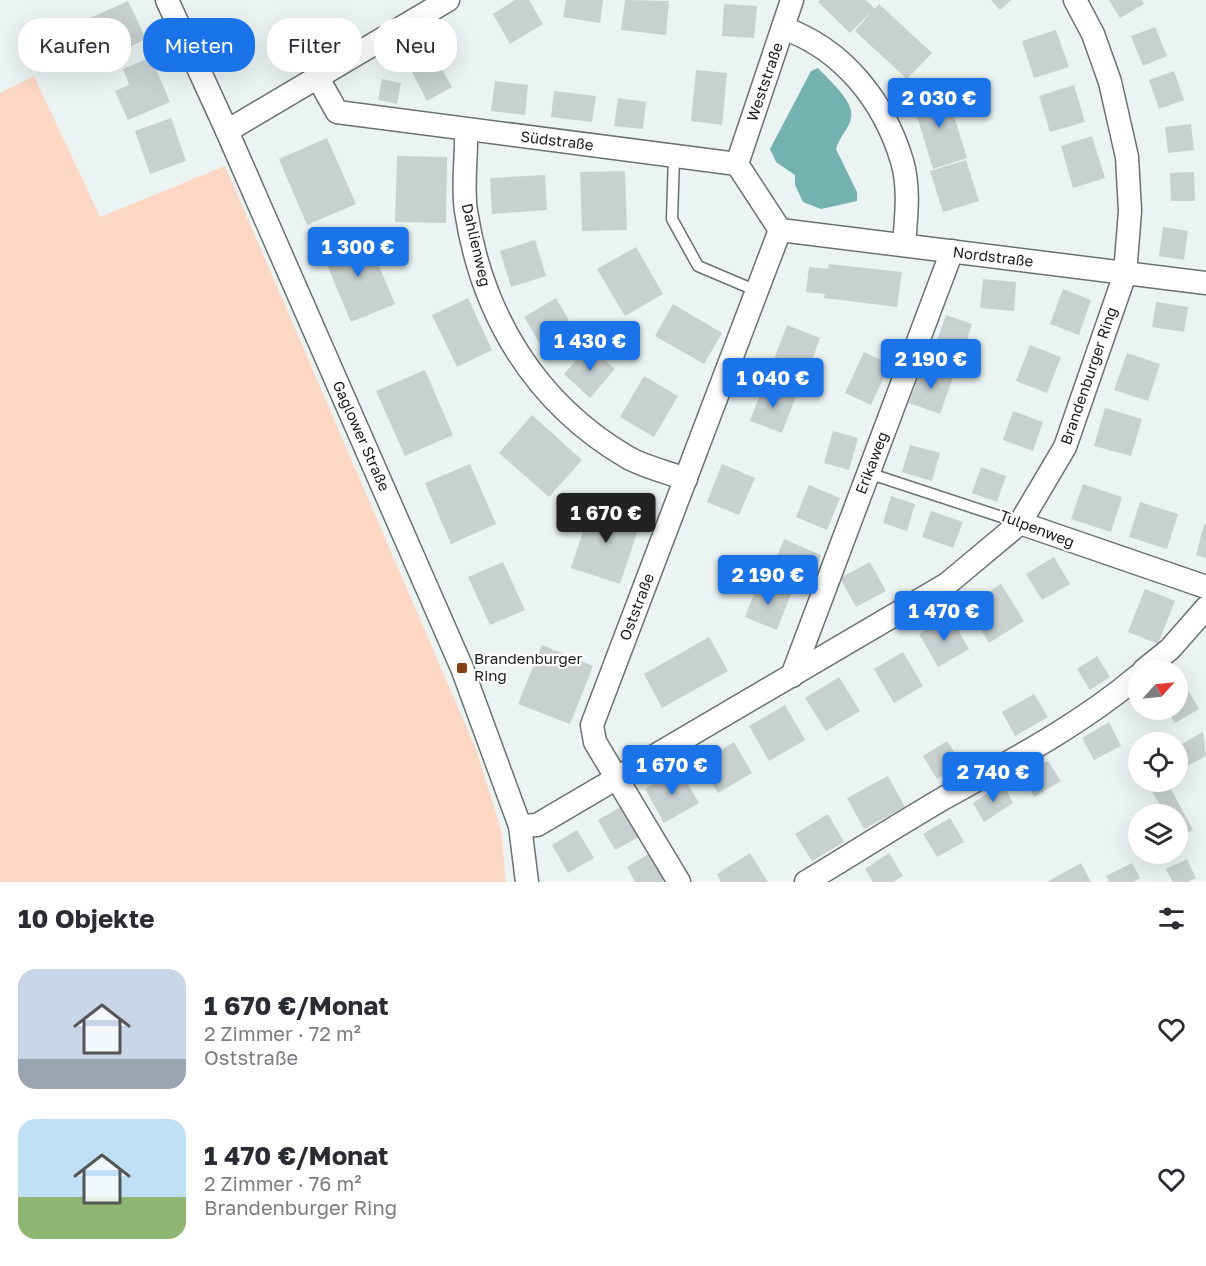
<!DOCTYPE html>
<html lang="de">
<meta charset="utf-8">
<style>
:root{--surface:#fff;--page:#f7f7f7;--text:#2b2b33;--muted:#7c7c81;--accent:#1a73e8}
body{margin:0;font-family:"Golos Text",sans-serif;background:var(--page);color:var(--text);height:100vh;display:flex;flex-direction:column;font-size:22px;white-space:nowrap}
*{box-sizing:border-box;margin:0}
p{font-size:20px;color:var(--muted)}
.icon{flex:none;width:33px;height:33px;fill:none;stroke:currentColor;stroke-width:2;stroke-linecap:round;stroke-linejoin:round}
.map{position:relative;height:882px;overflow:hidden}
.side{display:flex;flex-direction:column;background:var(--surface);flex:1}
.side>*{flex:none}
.hud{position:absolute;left:18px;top:18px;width:600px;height:54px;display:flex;gap:12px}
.needle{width:39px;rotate:63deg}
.buttons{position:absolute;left:1128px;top:660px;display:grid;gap:12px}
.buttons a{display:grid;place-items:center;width:60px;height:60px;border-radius:50%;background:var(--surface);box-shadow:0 6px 24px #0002;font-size:30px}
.price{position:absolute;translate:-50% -51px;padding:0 14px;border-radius:6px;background:var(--accent);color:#fff;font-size:20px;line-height:39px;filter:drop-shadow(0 2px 3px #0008)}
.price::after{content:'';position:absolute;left:50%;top:36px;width:18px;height:14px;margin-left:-9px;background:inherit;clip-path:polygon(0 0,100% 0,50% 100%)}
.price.selected{background:#222;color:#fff}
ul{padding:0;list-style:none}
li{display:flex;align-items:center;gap:18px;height:150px;padding:0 18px}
li span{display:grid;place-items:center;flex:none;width:168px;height:120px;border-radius:18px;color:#555}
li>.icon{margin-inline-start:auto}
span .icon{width:72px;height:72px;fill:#fffc;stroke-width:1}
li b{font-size:26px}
h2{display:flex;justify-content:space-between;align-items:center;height:72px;padding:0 18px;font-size:26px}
.pill{padding:0 21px;border-radius:24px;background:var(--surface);box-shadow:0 6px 24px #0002;font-size:21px;line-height:54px}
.pill.selected{background:var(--accent);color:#fff}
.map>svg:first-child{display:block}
.green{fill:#fbd7c4}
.water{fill:#73b2af}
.building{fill:#c8d1d0}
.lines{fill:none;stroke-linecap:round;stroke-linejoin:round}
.lane-casing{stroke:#697171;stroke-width:13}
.street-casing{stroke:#697171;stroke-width:25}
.lane{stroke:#fff;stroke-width:10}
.street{stroke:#fff;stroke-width:22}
.poi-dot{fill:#854115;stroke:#fff;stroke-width:2}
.labels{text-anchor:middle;stroke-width:4.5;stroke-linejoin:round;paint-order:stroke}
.street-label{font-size:15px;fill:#191d1c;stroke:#fff}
.poi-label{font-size:15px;fill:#191d1c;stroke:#fff;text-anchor:start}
</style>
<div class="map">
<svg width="1206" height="882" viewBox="0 0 1206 882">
<rect width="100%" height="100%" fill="#ebf4f3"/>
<path class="green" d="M34 76 100 217 225 166 476 749 501 829 506 882H0V93Z"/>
<path class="water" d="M818 68C828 79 855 102 851 118 849 129 839 137 836 149L857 192V201L821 209 803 202 795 185V175L776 162 770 149 811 71Z"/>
<g class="building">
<path d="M515 0H529L543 24 510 44 493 14Z"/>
<path d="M566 0H603L600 23 563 17Z"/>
<path d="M625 0 669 1 666 35 621 30Z"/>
<path d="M820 0H866L875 9 879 4 932 53 907 79 855 31 872 11 850 33 818 2Z"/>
<path d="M991 0H1011L1000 10Z"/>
<path d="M1109 0H1142L1144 4 1120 18Z"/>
<path d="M128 1 146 39 104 59 86 20Z"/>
<path d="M724 4 757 6 754 38 722 36Z"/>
<path d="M1155 27 1167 56 1143 66 1131 36Z"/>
<path d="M1056 30 1069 67 1034 78 1022 41Z"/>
<path d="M151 57 170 102 128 120 115 91 129 85 123 69Z"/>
<path d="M436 59 452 87 427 101 412 72Z"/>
<path d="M696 70 727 73 722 125 691 121Z"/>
<path d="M1174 71 1184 100 1159 109 1149 80Z"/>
<path d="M382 79 401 83 397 104 378 100Z"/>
<path d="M495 81 528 85 525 115 491 111Z"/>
<path d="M1074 85 1085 122 1050 132 1039 96Z"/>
<path d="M946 90 967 158 933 169 912 100Z"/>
<path d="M554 91 596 96 592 122 551 117Z"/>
<path d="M618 98 646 102 643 129 614 126Z"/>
<path d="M171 118 186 161 150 174 135 131Z"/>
<path d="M1191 124 1194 150 1168 153 1165 127Z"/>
<path d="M1092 136 1105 178 1073 188 1061 146Z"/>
<path d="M327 138 356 204 307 225 279 159Z"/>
<path d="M397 156 447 157 446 223 395 222Z"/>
<path d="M966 160 979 201 943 212 930 171Z"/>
<path d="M625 171 627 230 582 231 580 172Z"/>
<path d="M1194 172 1195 201H1171L1170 173Z"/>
<path d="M545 175 547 210 492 214 490 178Z"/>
<path d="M1163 227 1188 231 1184 260 1159 256Z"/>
<path d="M366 235 395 304 351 322 322 253Z"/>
<path d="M535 240 546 276 511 287 500 251Z"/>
<path d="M636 247 663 294 625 316 597 269Z"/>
<path d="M829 264 902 272 897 307 824 298 825 294 806 292 809 267 828 269Z"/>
<path d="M983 279 1016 282 1014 311 980 308Z"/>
<path d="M1063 289 1091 300 1079 335 1050 324Z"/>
<path d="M468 298 492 350 457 367 432 315Z"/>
<path d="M556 298 575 331 543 349 524 317Z"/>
<path d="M1156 302 1188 307 1184 332 1152 327Z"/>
<path d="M673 304 722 333 704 364 655 336Z"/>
<path d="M946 315 972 324 963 352 936 343Z"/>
<path d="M787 325 820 338 807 374 773 362Z"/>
<path d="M1030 345 1061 357 1047 393 1016 381Z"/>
<path d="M589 346 615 369 590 398 564 374Z"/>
<path d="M864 352 890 364 871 405 845 393Z"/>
<path d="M1127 353 1160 364 1148 401 1114 390Z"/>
<path d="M922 366 953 377 940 414 909 403Z"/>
<path d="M425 370 453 435 405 456 376 391Z"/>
<path d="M644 376 678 396 654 437 620 417Z"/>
<path d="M764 384 796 396 782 433 750 421Z"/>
<path d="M1105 408 1142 419 1131 456 1094 446Z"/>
<path d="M1013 411 1043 422 1033 451 1003 440Z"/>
<path d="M532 415 582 460 549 497 499 453Z"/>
<path d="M833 431 858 438 849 470 824 463Z"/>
<path d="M910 445 940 453 932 481 902 472Z"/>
<path d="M470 464 496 524 451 544 425 483Z"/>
<path d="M722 464 755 478 739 515 707 502Z"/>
<path d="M981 467 1006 476 997 502 972 493Z"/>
<path d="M1083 484 1122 497 1111 532 1071 519Z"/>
<path d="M809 485 840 498 827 530 796 517Z"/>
<path d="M891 496 915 504 907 531 883 523Z"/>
<path d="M1140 502 1178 514 1167 549 1129 537Z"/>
<path d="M592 504 641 521 620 584 571 568Z"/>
<path d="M931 511 963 522 953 548 922 537Z"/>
<path d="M1204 524 1206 525V558L1196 555Z"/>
<path d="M784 539 821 555 809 583 773 567Z"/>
<path d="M1054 557 1070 584 1042 600 1026 574Z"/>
<path d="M503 562 525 610 490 625 468 577Z"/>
<path d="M870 562 886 591 856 607 840 578Z"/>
<path d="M759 582 791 594 777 630 745 617Z"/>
<path d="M1001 584 1024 621 989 643 966 606Z"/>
<path d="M1145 589 1175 601 1158 644 1128 632Z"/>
<path d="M950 616 969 649 938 667 919 634Z"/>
<path d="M709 637 728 671 662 708 644 674Z"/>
<path d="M542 645 593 666 570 724 518 704Z"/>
<path d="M903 652 923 686 894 703 874 669Z"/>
<path d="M1097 656 1110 677 1090 690 1077 669Z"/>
<path d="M1180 676 1199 709 1175 723 1167 710H1178V678Z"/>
<path d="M839 677 860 711 826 731 805 698Z"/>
<path d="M1034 694 1048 717 1015 736 1002 712Z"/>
<path d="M785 705 805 740 769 761 749 726Z"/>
<path d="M1109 722 1121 746 1094 760 1082 738Z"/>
<path d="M1203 732 1206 756 1178 771V746Z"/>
<path d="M947 741 962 764 937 779 923 756Z"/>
<path d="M734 742 752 773 718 793 700 763Z"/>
<path d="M1048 761 1061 781 1034 797 1023 776Z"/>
<path d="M679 769 699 803 664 823 645 789Z"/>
<path d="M888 776 905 807 864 829 847 798Z"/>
<path d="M1147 782H1167L1193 830 1178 839V814H1165Z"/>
<path d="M1003 783 1013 803 984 822 973 803Z"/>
<path d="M622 806 639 837 615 850 598 820Z"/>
<path d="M828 814 844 842 812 861 795 834Z"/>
<path d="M950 818 964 842 937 857 923 834Z"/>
<path d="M577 830 594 858 568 873 552 845Z"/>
<path d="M652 852 668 878 662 882H635L627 867Z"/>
<path d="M750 853 768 882H721L717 874Z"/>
<path d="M889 853 903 876 893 882H873L865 869Z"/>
<path d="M1187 859 1196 878 1188 882H1173L1166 869Z"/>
<path d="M1081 863 1091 882H1047Z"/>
<path d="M1132 863 1140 878 1133 882H1109L1106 876Z"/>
</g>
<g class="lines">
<defs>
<g id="lane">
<path d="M674 156 672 219 698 266 757 291"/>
<path d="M868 473 1020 523"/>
</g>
<g id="street">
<path d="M167 0 227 131 462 668 520 826 527 882"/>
<path d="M783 28C843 49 884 101 902 161 910 188 906 218 904 245"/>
<path d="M318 78 337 112 737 164"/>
<path d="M466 130C467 157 462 184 466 211 482 315 535 403 627 457 644 467 667 472 686 479"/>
<path d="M227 131 448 0"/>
<path d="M737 164 792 0"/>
<path d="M737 164 780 230"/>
<path d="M780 230 1206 283"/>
<path d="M1020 523 1206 587"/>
<path d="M1144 670 1170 649 1206 608"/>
<path d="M792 676 952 251"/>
<path d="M520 826 537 825 947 584 1020 523 1065 447 1125 274 1130 211 1127 157 1110 82 1093 34 1075 0"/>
<path d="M679 882 595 742 592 725 780 230"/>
<path d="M806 882C852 854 898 825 944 798 1011 761 1080 725 1138 676"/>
</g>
</defs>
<use href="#lane" class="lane-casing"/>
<use href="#street" class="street-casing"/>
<use href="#lane" class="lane"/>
<use href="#street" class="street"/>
</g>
<rect class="poi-dot" x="456" y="662" width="12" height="12" rx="3"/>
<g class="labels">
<g class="street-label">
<text transform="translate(765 82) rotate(-71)" y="5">Weststraße</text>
<text transform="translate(557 141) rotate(7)" y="5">Südstraße</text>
<text transform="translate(476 245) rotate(77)" y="5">Dahlienweg</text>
<text transform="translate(993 257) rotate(7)" y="5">Nordstraße</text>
<text transform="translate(1089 376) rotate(-71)" y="5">Brandenburger Ring</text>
<text transform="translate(361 436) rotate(66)" y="5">Gaglower Straße</text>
<text transform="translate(872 463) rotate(-69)" y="5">Erikaweg</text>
<text transform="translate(1037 529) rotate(21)" y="5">Tulpenweg</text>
<text transform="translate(637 607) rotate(-69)" y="5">Oststraße</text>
</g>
<g class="poi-label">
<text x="474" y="664">Brandenburger<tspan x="474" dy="17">Ring</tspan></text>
</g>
</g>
</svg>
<div class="buttons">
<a><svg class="needle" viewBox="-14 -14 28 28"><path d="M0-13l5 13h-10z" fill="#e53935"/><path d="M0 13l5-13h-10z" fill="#7c7c81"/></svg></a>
<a><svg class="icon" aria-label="locate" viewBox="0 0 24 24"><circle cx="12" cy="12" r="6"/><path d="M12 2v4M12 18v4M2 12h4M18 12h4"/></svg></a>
<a><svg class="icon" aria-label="layers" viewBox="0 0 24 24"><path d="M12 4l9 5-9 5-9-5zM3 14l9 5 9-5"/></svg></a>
</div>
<b class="price" style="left:939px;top:129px">2 030 €</b>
<b class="price" style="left:358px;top:278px">1 300 €</b>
<b class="price" style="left:590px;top:372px">1 430 €</b>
<b class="price" style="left:931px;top:390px">2 190 €</b>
<b class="price" style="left:773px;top:409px">1 040 €</b>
<b class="price selected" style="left:606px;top:544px">1 670 €</b>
<b class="price" style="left:768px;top:606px">2 190 €</b>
<b class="price" style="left:944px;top:642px">1 470 €</b>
<b class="price" style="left:672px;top:796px">1 670 €</b>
<b class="price" style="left:993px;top:803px">2 740 €</b>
<div class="hud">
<a class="pill">Kaufen</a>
<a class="pill selected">Mieten</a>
<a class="pill">Filter</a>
<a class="pill">Neu</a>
</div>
</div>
<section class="side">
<h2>10 Objekte<svg class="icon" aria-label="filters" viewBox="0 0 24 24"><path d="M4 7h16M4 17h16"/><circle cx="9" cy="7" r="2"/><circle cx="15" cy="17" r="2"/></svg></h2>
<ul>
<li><span style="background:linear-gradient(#c9d6e8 75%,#9aa5b1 0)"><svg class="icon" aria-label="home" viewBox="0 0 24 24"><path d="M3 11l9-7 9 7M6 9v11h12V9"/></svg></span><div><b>1 670 €/Monat</b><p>2 Zimmer · 72 m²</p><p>Oststraße</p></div><svg class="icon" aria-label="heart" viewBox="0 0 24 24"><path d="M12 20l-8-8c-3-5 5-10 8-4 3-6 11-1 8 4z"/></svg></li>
<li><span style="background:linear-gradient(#bfe0f5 65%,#8fb573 0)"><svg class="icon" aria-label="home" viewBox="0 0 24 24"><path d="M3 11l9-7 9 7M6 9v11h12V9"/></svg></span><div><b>1 470 €/Monat</b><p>2 Zimmer · 76 m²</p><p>Brandenburger Ring</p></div><svg class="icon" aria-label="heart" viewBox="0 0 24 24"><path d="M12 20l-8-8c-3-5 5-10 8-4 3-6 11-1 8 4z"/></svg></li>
</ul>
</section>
